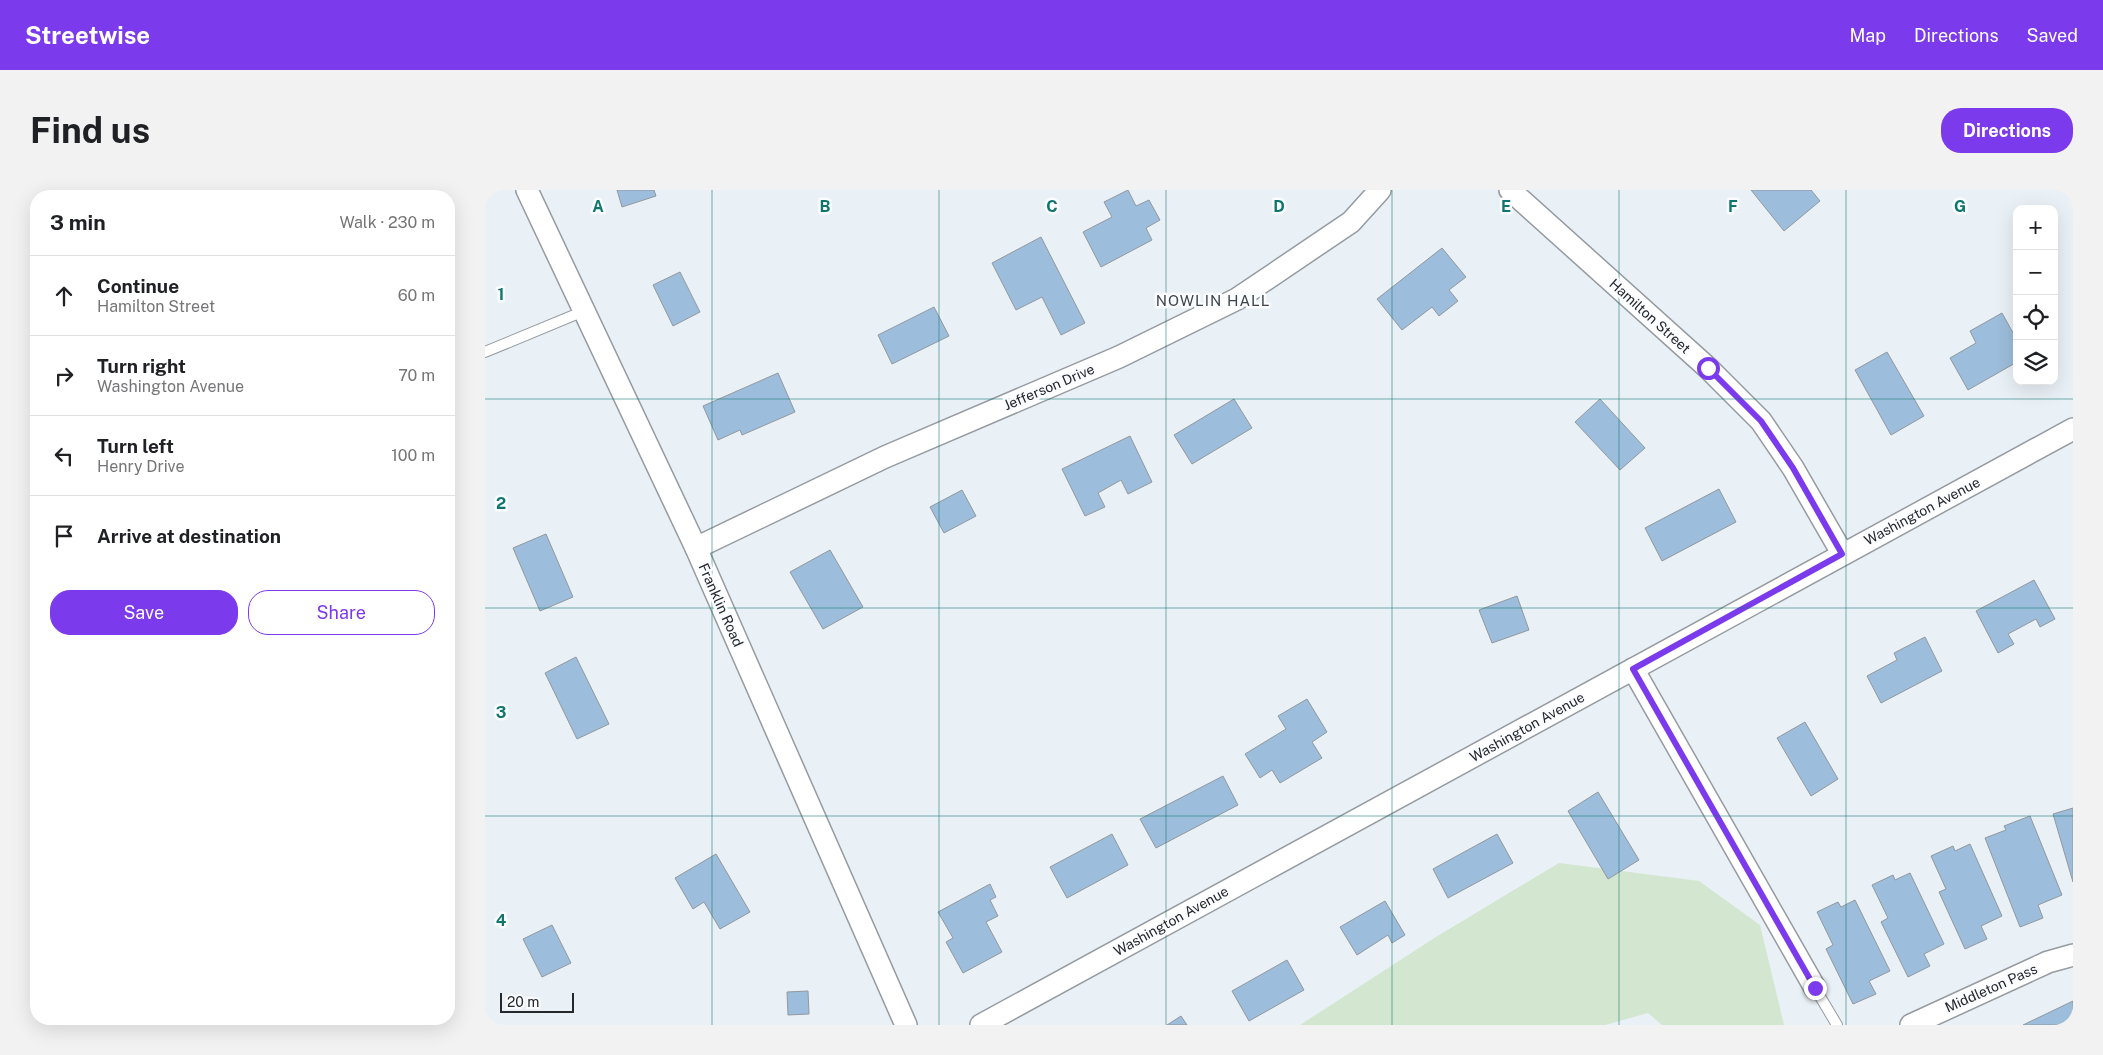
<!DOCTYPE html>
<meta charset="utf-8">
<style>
body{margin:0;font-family:"Public Sans",sans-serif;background:#f2f2f2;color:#202124}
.controls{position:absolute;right:15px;top:15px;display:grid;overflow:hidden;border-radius:10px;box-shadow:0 5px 20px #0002}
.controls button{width:45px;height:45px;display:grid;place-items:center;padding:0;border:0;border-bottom:1px solid #e0e0e0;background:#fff;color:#202124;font:25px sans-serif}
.scale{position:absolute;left:15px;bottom:12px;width:74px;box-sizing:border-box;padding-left:5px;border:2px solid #25282a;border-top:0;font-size:14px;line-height:18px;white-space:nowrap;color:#25282a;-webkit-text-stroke:4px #fafcff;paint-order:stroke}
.stop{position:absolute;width:15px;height:15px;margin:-11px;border:4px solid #7c3aed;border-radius:50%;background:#fff}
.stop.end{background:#7c3aed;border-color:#fff;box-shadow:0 1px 5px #0008}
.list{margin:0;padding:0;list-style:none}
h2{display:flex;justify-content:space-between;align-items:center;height:65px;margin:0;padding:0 20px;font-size:21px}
h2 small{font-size:16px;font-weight:400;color:#757577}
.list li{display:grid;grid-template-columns:32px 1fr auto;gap:15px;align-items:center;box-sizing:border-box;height:80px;padding:0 20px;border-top:1px solid #e0e0e0}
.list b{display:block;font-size:19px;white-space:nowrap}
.list p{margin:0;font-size:16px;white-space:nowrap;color:#757577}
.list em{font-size:16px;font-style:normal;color:#757577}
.actions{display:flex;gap:10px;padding:15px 20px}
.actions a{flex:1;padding:11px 0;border:1px solid #7c3aed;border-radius:20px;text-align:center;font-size:18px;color:#7c3aed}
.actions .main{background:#7c3aed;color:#fff}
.icon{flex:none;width:28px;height:28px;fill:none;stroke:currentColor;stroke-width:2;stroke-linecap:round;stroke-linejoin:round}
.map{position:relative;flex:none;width:1588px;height:835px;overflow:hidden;border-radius:20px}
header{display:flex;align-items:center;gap:30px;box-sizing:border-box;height:70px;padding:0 25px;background:#7c3aed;color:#fff}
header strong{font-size:24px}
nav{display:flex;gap:28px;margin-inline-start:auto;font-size:18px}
.intro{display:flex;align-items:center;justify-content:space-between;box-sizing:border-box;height:120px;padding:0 30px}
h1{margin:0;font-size:35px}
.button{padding:12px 22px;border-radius:20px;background:#7c3aed;color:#fff;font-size:18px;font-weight:700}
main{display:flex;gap:30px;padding:0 30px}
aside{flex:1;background:#fff;border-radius:20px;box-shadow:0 5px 20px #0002}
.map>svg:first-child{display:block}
.green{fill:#d2e6d0}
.building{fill:#9cbddb;stroke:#92989e}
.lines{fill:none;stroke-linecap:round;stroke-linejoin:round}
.lane-casing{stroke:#959ba1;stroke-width:12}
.street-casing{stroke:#959ba1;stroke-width:24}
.lane{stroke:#fff;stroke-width:10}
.street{stroke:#fff;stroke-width:21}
.route{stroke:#7c3aed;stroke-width:6}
.grid{fill:none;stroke:#0f766e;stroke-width:1;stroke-opacity:0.55}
.labels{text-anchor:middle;stroke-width:5;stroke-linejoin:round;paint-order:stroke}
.street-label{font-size:14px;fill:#25282a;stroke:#fafcff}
.neighbourhood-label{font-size:15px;letter-spacing:1px;fill:#3f4448;stroke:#fafcff}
.grid-label{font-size:16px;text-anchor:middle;font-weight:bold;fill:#0f766e;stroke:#fafcff;stroke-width:5;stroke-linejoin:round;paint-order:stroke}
</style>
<header>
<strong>Streetwise</strong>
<nav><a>Map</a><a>Directions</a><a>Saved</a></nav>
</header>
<div class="intro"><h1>Find us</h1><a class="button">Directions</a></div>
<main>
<aside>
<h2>3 min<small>Walk · 230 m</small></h2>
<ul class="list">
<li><svg class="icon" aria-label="ahead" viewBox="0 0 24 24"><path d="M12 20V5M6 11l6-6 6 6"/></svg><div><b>Continue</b><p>Hamilton Street</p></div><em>60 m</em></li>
<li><svg class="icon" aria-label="right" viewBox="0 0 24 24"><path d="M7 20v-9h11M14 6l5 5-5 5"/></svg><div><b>Turn right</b><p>Washington Avenue</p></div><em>70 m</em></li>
<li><svg class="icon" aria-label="left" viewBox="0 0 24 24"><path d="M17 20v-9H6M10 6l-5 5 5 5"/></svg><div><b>Turn left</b><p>Henry Drive</p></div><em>100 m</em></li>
<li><svg class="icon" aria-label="arrive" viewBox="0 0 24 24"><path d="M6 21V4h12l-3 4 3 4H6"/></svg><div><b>Arrive at destination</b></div></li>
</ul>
<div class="actions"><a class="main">Save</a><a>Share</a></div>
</aside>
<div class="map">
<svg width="1588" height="835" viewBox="0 0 1588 835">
<rect width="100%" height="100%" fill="#e9f0f6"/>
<path class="green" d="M1074,673L1214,691L1275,735L1299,835H1177L1163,823L1120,835H815L951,747Z"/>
<g class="building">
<path d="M132,0H169L171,6L137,17Z"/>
<path d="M643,0L651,16L664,10L675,30L661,38L667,50L616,77L598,42L627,27L619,12Z"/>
<path d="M1266,0H1326L1335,11L1299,41Z"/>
<path d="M556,47L600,133L576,145L557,107L531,120L507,73Z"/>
<path d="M957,58L981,87L964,100L973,111L954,126L947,117L917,140L892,109Z"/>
<path d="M195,82L215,122L188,136L168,95Z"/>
<path d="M449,117L464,146L407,174L393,145Z"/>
<path d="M1517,123L1532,150V172L1483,200L1465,168L1491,153L1485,141Z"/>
<path d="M1402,162L1439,226L1406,245L1370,180Z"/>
<path d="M293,183L310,222L257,245L255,240L233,250L218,216Z"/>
<path d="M749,209L767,238L707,274L689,245Z"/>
<path d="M1115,209L1160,258L1135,280L1090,232Z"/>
<path d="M645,246L667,292L643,304L636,290L613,303L620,317L600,326L577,279Z"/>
<path d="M1234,299L1251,332L1177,371L1160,338Z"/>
<path d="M477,300L491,326L459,343L445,317Z"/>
<path d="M61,344L88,407L55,421L28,358Z"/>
<path d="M345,360L378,417L338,439L305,382Z"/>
<path d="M1549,390L1570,429L1555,437L1551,429L1523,444L1529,454L1513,463L1491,421Z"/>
<path d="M1032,406L1044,440L1007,453L994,420Z"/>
<path d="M1440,447L1457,481L1396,513L1382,486L1412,470L1409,463Z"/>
<path d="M91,467L124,534L92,549L60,483Z"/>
<path d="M822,509L842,542L827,552L837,568L795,593L787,580L775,588L760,564L801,539L793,526Z"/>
<path d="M1320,532L1353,589L1326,606L1292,548Z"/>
<path d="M738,586L753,615L671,658L655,629Z"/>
<path d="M1113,602L1154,670L1123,689L1083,621Z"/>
<path d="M1588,618V692L1568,624Z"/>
<path d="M1545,626L1577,705L1553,715L1558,728L1535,737L1500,648L1521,640L1519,636Z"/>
<path d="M627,644L643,675L582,708L565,677Z"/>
<path d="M1012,644L1028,673L963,708L948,679Z"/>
<path d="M1485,654L1517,726L1496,736L1502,749L1480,759L1454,702L1461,699L1446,666L1468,656L1470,661Z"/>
<path d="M231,664L265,722L235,739L219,712L208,719L190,688Z"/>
<path d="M1425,683L1459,754L1439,764L1445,776L1423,787L1396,732L1403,728L1387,695L1408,685L1410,690Z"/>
<path d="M505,694L511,707L505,710L513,726L501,732L517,762L478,783L461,752L468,748L453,722Z"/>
<path d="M1370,710L1405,781L1384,791L1391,804L1368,814L1341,759L1348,755L1332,722L1353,712L1356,717Z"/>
<path d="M900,711L920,745L907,753L903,745L872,765L855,737Z"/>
<path d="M67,735L86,773L57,787L38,749Z"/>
<path d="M802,770L819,800L764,831L747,801Z"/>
<path d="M323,801L324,824L303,825L302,802Z"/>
<path d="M1588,811V835H1538Z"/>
<path d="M696,826L702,835H682Z"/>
</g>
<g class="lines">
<g class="lane-casing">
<g id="lane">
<path d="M0,162L99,121"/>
<path d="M1330,798L1352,835"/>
</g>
</g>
<g class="street-casing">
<g id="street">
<path d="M42,0L211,358L421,835"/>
<path d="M1025,0L1223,178L1276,231L1308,278L1357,363"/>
<path d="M211,358L400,267L634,167L752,109L866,32L895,0"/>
<path d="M1148,479L1330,798"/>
<path d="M496,835L1588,239"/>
<path d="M1426,835L1563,772L1588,765"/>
</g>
</g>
<use href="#lane" class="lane"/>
<use href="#street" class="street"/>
</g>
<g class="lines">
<path class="route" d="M1223,178L1276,231L1308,278L1357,364L1148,479L1330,798"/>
</g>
<path class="grid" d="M227,0V835M454,0V835M681,0V835M907,0V835M1134,0V835M1361,0V835M0,209H1588M0,418H1588M0,626H1588"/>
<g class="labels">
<g class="street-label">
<text transform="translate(1165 126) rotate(42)" y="5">Hamilton Street</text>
<text transform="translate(564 197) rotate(-23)" y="5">Jefferson Drive</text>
<text transform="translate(1437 321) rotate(-28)" y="5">Washington Avenue</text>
<text transform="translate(236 415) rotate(66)" y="5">Franklin Road</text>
<text transform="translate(1042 537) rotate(-29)" y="5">Washington Avenue</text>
<text transform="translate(686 731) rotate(-29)" y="5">Washington Avenue</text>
<text transform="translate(1506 798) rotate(-24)" y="5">Middleton Pass</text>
</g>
<g class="neighbourhood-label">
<text x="728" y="116">NOWLIN HALL</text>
</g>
</g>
<g class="grid-label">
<text x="113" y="22">A</text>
<text x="340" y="22">B</text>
<text x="567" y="22">C</text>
<text x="794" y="22">D</text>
<text x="1021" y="22">E</text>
<text x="1248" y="22">F</text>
<text x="1475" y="22">G</text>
<text x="16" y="110">1</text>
<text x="16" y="319">2</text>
<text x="16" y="528">3</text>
<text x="16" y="736">4</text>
</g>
</svg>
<div class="controls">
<button>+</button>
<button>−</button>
<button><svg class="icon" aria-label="locate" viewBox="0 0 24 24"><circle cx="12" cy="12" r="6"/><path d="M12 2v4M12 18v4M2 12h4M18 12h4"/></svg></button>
<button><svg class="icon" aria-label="layers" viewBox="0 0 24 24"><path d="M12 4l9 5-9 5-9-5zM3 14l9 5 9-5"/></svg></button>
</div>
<div class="scale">20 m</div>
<div class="stop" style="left:1223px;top:178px"></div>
<div class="stop end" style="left:1330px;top:798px"></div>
</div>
</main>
